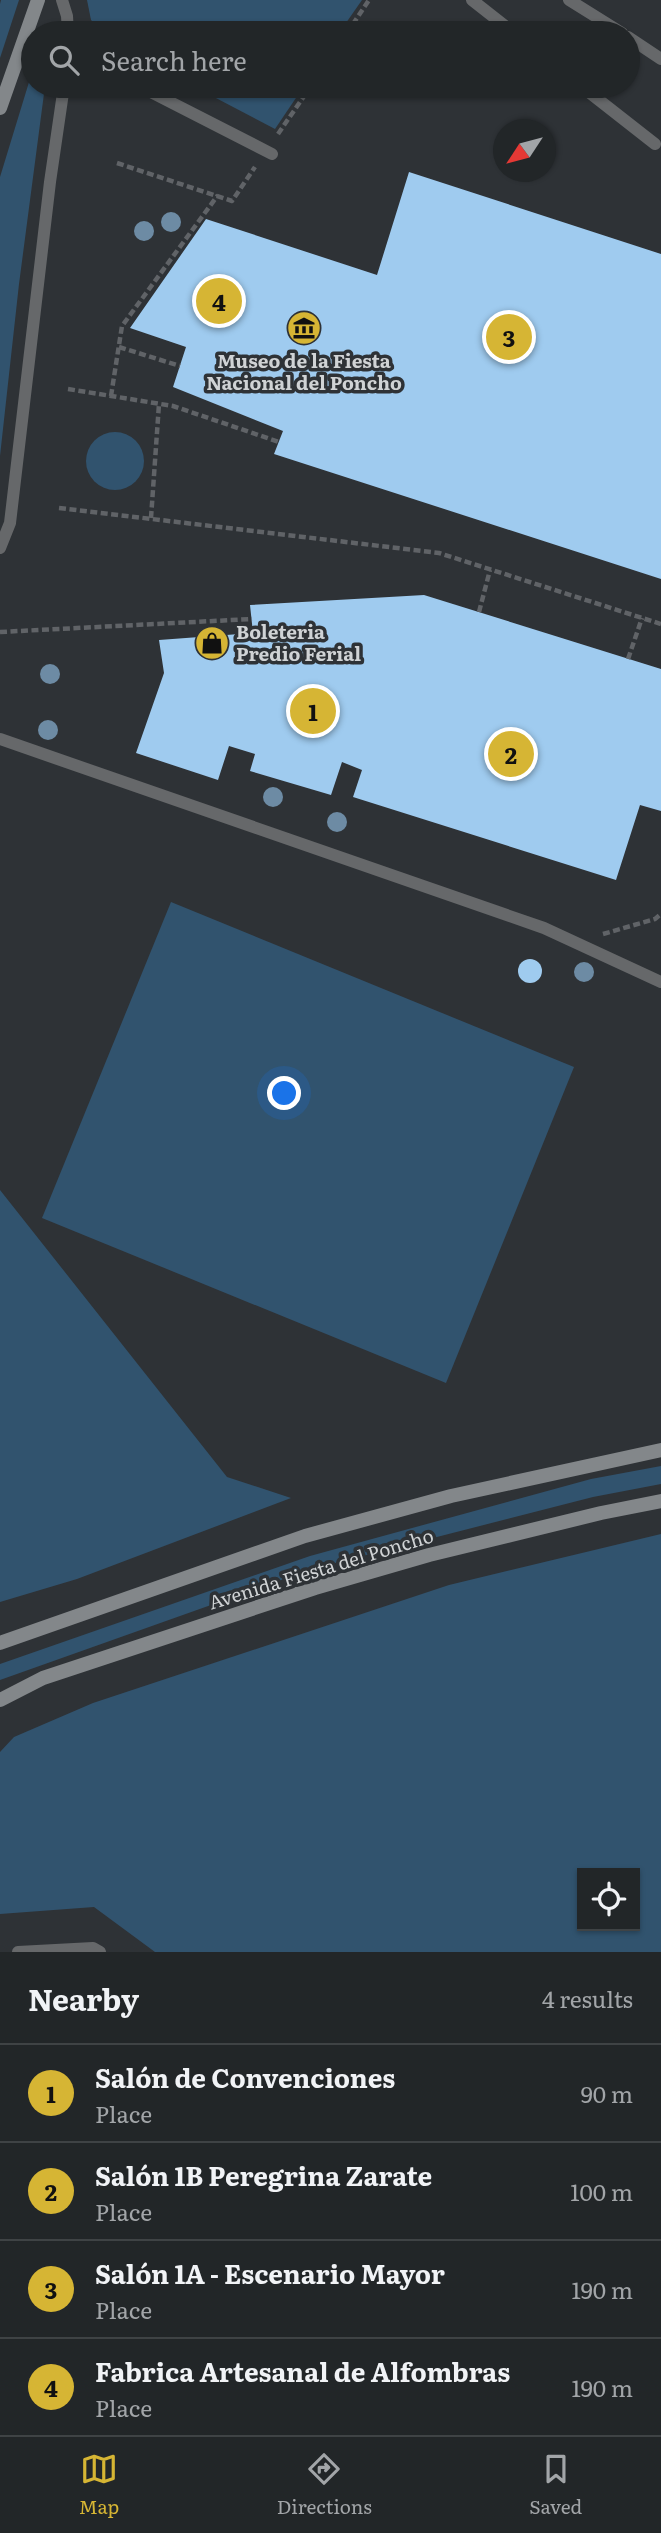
<!DOCTYPE html>
<meta charset="utf-8">
<style>
body{margin:0;font-family:Literata,serif;background:#2a2e30;color:#f1f3f6}
.controls{position:absolute;right:21px;bottom:21px;display:grid;overflow:hidden;border-radius:0px;box-shadow:0 2px 5px #0004}
.controls button{width:63px;height:63px;display:grid;place-items:center;padding:0;border:0;border-bottom:2px solid #3f4345;background:#222628;color:#f1f3f6;font:35px sans-serif}
.compass{position:absolute;left:493px;top:119px;width:63px;height:63px;border-radius:50%;background:#222628;box-shadow:0 2px 5px #0004;rotate:234deg}
.you{position:absolute;left:285px;top:1094px;width:24px;height:24px;margin:-18px;border:5px solid #fff;border-radius:50%;background:#1a73e8;box-shadow:0 0 0 10px #1a73e833}
.badge{display:grid;place-items:center;width:46px;height:46px;border-radius:50%;background:#d6b534;color:#111;font-size:23px;font-weight:700}
.pin{position:absolute;translate:-50% -50%;border:4px solid #fff;box-shadow:0 2px 7px #0006}
.list{margin:0;padding:0;list-style:none}
h2{display:flex;justify-content:space-between;align-items:center;height:91px;margin:0;padding:0 28px;font-size:30px}
h2 small{font-size:23px;font-weight:400;color:#a2a5a8}
.list li{display:grid;grid-template-columns:46px 1fr auto;gap:21px;align-items:center;box-sizing:border-box;height:98px;padding:0 28px;border-top:2px solid #3f4345}
.list b{display:block;font-size:26px;white-space:nowrap}
.list p{margin:0;font-size:23px;white-space:nowrap;color:#a2a5a8}
.list em{font-size:23px;font-style:normal;color:#a2a5a8}
.icon{flex:none;width:38px;height:38px;fill:none;stroke:currentColor;stroke-width:2;stroke-linecap:round;stroke-linejoin:round}
.map{position:relative;flex:none;width:661px;height:1952px;overflow:hidden}
.search{position:absolute;background:#222628;box-shadow:0 2px 5px #0004;left:21px;right:21px;top:21px;height:77px;display:flex;align-items:center;gap:18px;box-sizing:border-box;padding:0 24px;border-radius:38px;color:#a2a5a8;font-size:26px}
.sheet{height:483px;background:#222628}
nav{display:flex;justify-content:space-around;align-items:center;box-sizing:border-box;height:98px;border-top:2px solid #3f4345;background:#222628;font-size:19px;color:#a2a5a8}
nav a{display:grid;justify-items:center;gap:4px}
nav .on{color:#d6b534}
.map>svg:first-child{display:block}
.green{fill:#31536e;fill-rule:evenodd}
.building{fill:#9fcbef}
.lines{fill:none;stroke-linecap:round;stroke-linejoin:round}
.path{stroke:#606367;stroke-width:4.5;stroke-dasharray:7 3.5;stroke-linecap:butt}
.lane{stroke:#66686a;stroke-width:12}
.secondary{stroke:#83878a;stroke-width:14}
.tree{fill:#6d8ba4}
.labels{text-anchor:middle;stroke-width:7;stroke-linejoin:round;paint-order:stroke}
.poi-label{font-size:19px;font-weight:bold;fill:#d0d3d5;stroke:#2e3236}
.street-label{font-size:19px;fill:#d0d3d5;stroke:#2e3236}
</style>
<div class="map">
<svg width="661" height="1952" viewBox="0 0 661 1952">
<rect width="100%" height="100%" fill="#2e3236"/>
<g class="green">
<path d="M1,0H19L0,58V4Z"/>
<path d="M87,0H362L339,33H104L91,20Z"/>
<path d="M33,69V86H45L19,284L0,456V177Z"/>
<path d="M193,86H304L275,129Z"/>
<circle cx="115" cy="461" r="29"/>
<path d="M171,902L574,1067L446,1383L42,1218Z"/>
<path d="M0,1190L227,1477L291,1498L77,1579L0,1602Z"/>
<path d="M661,1466V1484L593,1497L312,1569L0,1680V1664L310,1556L591,1479Z"/>
<path d="M661,1534V1952H155L94,1907L0,1914V1752L14,1737L93,1703L449,1585ZM582,1873H635V1926H582Z"/>
</g>
<g class="building">
<path d="M409,172L661,254V579L274,454L283,431L173,387L186,347L130,328L206,219L377,275Z"/>
<path d="M424,595L661,669V811L640,805L616,880L353,797L362,770L342,762L331,795L250,771L255,754L229,746L218,780L136,753L164,673L159,640L253,633L250,605Z"/>
<circle cx="530" cy="971" r="12"/>
</g>
<g class="lines">
<g class="path">
<path d="M347,33L369,0"/>
<path d="M278,134L311,86"/>
<path d="M117,163L232,201L255,167"/>
<path d="M119,347L180,366"/>
<path d="M68,389L173,406L279,442"/>
<path d="M111,396L122,326L218,195"/>
<path d="M59,508L439,553L661,624"/>
<path d="M151,518L159,404"/>
<path d="M479,612L490,570"/>
<path d="M0,632L252,619"/>
<path d="M628,659L642,618"/>
<path d="M603,934L655,919L661,914"/>
</g>
<g class="lane">
<path d="M62,0L67,16L68,33"/>
<path d="M472,0L514,33"/>
<path d="M569,0L622,33"/>
<path d="M628,37L661,59"/>
<path d="M139,86L272,154"/>
<path d="M581,86L655,144"/>
<path d="M0,548L10,523L50,182L64,86"/>
<path d="M0,739L544,928L661,982"/>
<path d="M18,1952L93,1948L100,1952"/>
</g>
<g class="secondary">
<path d="M0,108L38,0"/>
<path d="M0,1643L305,1536L451,1496L661,1450"/>
<path d="M0,1700L43,1678L315,1588L429,1555L601,1513L661,1501"/>
</g>
</g>
<g class="tree">
<circle cx="171" cy="222" r="10"/>
<circle cx="144" cy="231" r="10"/>
<circle cx="50" cy="674" r="10"/>
<circle cx="48" cy="730" r="10"/>
<circle cx="273" cy="797" r="10"/>
<circle cx="337" cy="822" r="10"/>
<circle cx="584" cy="972" r="10"/>
</g>
<defs>
<g id="museum-disc" transform="scale(1.75)"><circle r="9.5" fill="#d6b534" stroke="#2e3236"/><path d="M0-6L6-3V-2H-6V-3ZM-5-1h2V3h-2ZM-1-1h2V3h-2ZM3-1h2V3H3ZM-6 4H6V6H-6Z" fill="#111"/></g>
<g id="shop-disc" transform="scale(1.75)"><circle r="9.5" fill="#d6b534" stroke="#2e3236"/><path d="M-5-2.5h2.3a2.7 3.5 0 0 1 5.4 0H5L5.5 6h-11ZM-1.5-2.5h3a1.5 2.3 0 0 0-3 0Z" fill="#111"/></g>
</defs>
<g fill-rule="evenodd">
<use href="#museum-disc" x="304" y="328"/>
<use href="#shop-disc" x="212" y="643"/>
</g>
<g class="labels">
<g class="poi-label">
<text x="304" y="368">Museo de la Fiesta<tspan x="304" dy="22">Nacional del Poncho</tspan></text>
<text x="236" y="639" text-anchor="start">Boleteria<tspan x="236" dy="22">Predio Ferial</tspan></text>
</g>
<g class="street-label">
<text transform="translate(321 1569) rotate(-17)" y="7">Avenida Fiesta del Poncho</text>
</g>
</g>
</svg>
<div class="controls">
<button><svg class="icon" aria-label="locate" viewBox="0 0 24 24"><circle cx="12" cy="12" r="6"/><path d="M12 2v4M12 18v4M2 12h4M18 12h4"/></svg></button>
</div>
<svg class="compass" viewBox="-18 -18 36 36"><path d="M0-13l5 13h-10z" fill="#e53935"/><path d="M0 13l5-13h-10z" fill="#a2a5a8"/></svg>
<div class="you"></div>
<div class="pin badge" style="left:313px;top:711px">1</div>
<div class="pin badge" style="left:511px;top:754px">2</div>
<div class="pin badge" style="left:509px;top:337px">3</div>
<div class="pin badge" style="left:219px;top:301px">4</div>
<div class="search"><svg class="icon" aria-label="search" viewBox="0 0 24 24"><circle cx="10" cy="10" r="6"/><path d="M15 15l6 6"/></svg>Search here</div>
</div>
<section class="sheet">
<h2>Nearby<small>4 results</small></h2>
<ul class="list">
<li><span class="badge">1</span><div><b>Salón de Convenciones</b><p>Place</p></div><em>90 m</em></li>
<li><span class="badge">2</span><div><b>Salón 1B Peregrina Zarate</b><p>Place</p></div><em>100 m</em></li>
<li><span class="badge">3</span><div><b>Salón 1A - Escenario Mayor</b><p>Place</p></div><em>190 m</em></li>
<li><span class="badge">4</span><div><b>Fabrica Artesanal de Alfombras</b><p>Place</p></div><em>190 m</em></li>
</ul>
</section>
<nav>
<a class="on"><svg class="icon" aria-label="map" viewBox="0 0 24 24"><path d="M3 6l6-2 6 2 6-2v14l-6 2-6-2-6 2zM9 4v14M15 6v14"/></svg>Map</a>
<a><svg class="icon" aria-label="directions" viewBox="0 0 24 24"><path d="M12 3l9 9-9 9-9-9zM9 14v-3h6M13 9l2 2-2 2"/></svg>Directions</a>
<a><svg class="icon" aria-label="saved" viewBox="0 0 24 24"><path d="M7 4h10v16l-5-4-5 4z"/></svg>Saved</a>
</nav>
